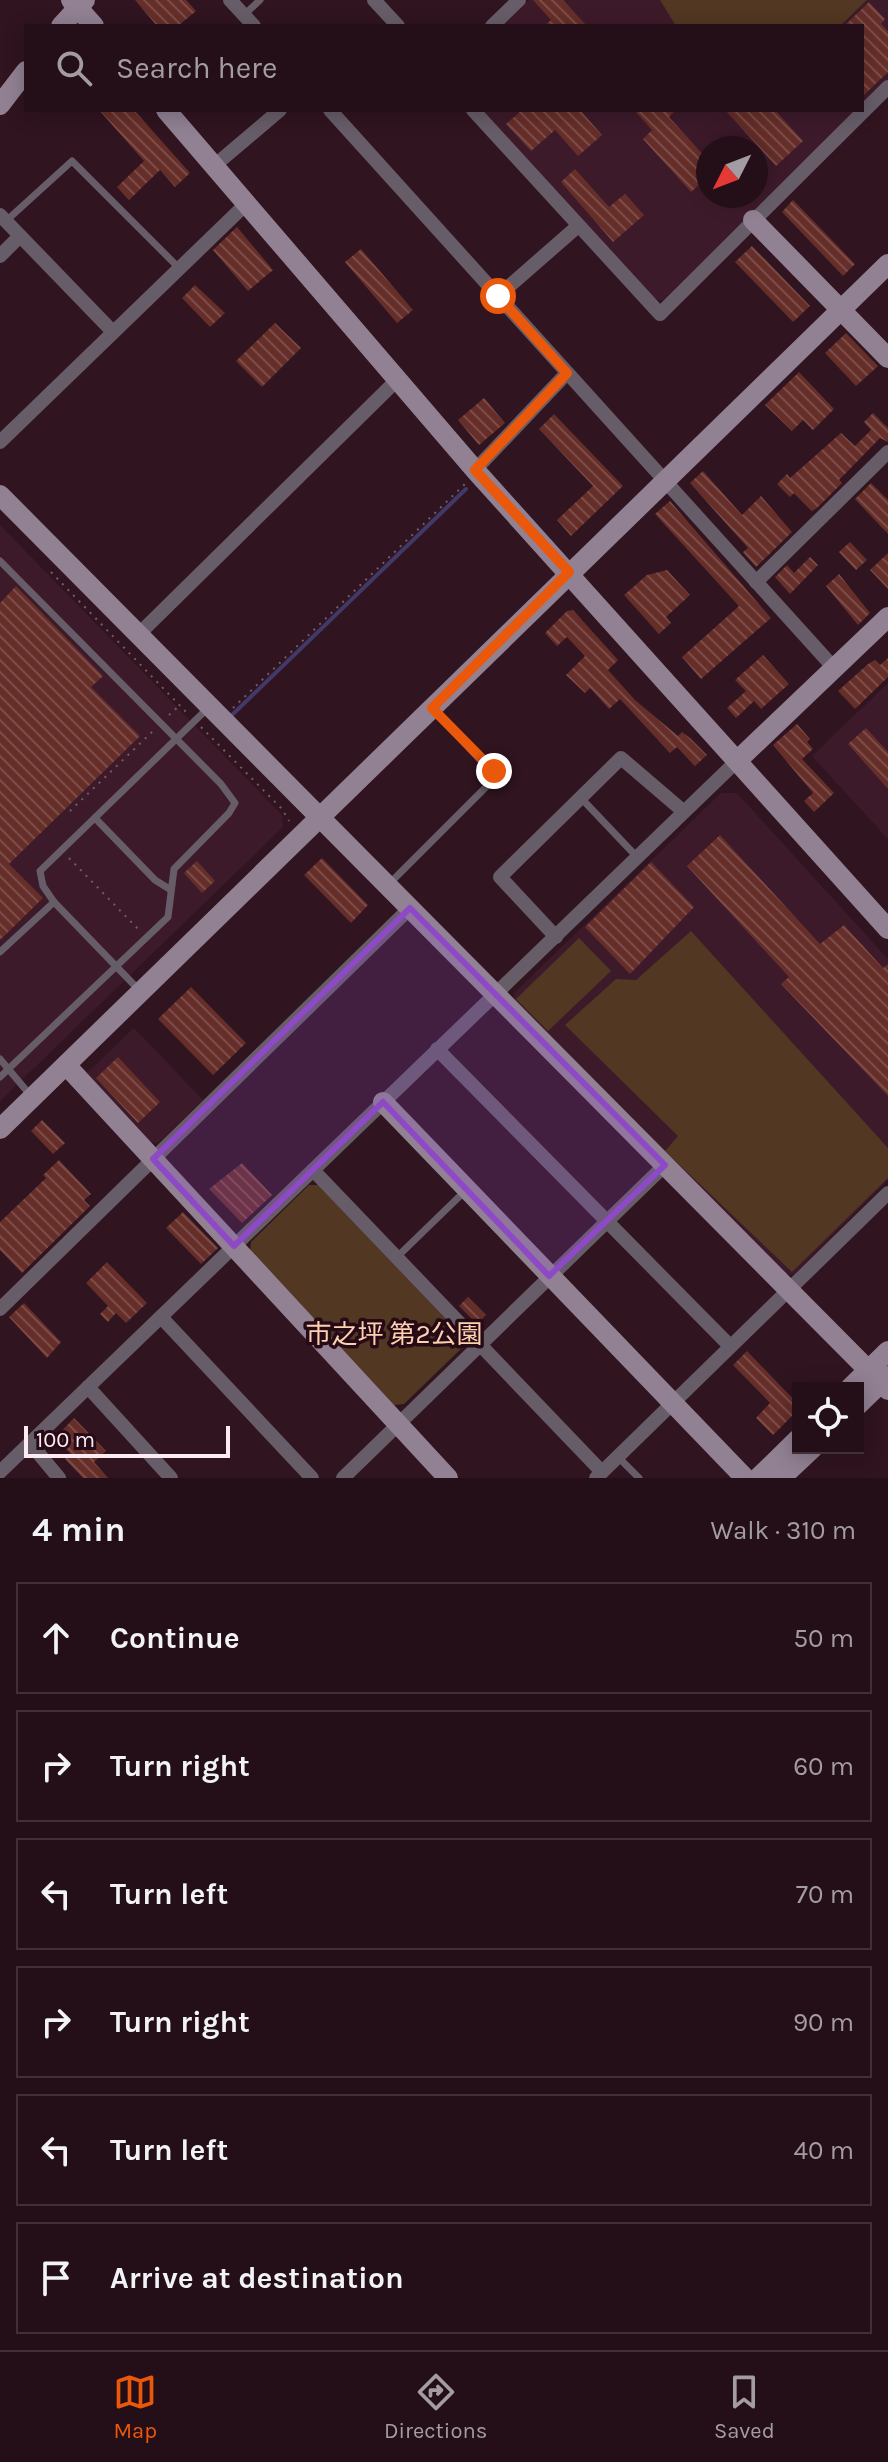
<!DOCTYPE html>
<meta charset="utf-8">
<style>
body{margin:0;font-family:Karla,"Noto Sans JP",sans-serif;background:#301d25;color:#f1f3f6}
.controls{position:absolute;right:24px;bottom:24px;display:grid;overflow:hidden;border-radius:0px;box-shadow:0 4px 20px #0003}
.controls button{width:72px;height:72px;display:grid;place-items:center;padding:0;border:0;border-bottom:2px solid #412f37;background:#240f18;color:#f1f3f6;font:40px sans-serif}
.compass{position:absolute;left:696px;top:136px;width:72px;height:72px;border-radius:50%;background:#240f18;box-shadow:0 4px 20px #0003;rotate:228deg}
.scale{position:absolute;left:24px;bottom:20px;width:206px;box-sizing:border-box;padding-left:8px;border:4px solid #fcecf2;border-top:0;font-size:22px;line-height:28px;white-space:nowrap;color:#fcecf2;-webkit-text-stroke:6px #260b17;paint-order:stroke}
.stop{position:absolute;width:24px;height:24px;margin:-18px;border:6px solid #ea580c;border-radius:50%;background:#fff}
.stop.end{background:#ea580c;border-color:#fff;box-shadow:0 2px 8px #0008}
.list{margin:0;padding:0;list-style:none}
h2{display:flex;justify-content:space-between;align-items:center;height:104px;margin:0;padding:0 32px;font-size:34px}
h2 small{font-size:26px;font-weight:400;color:#a39ca2}
.list li{display:grid;grid-template-columns:52px 1fr auto;gap:24px;align-items:center;box-sizing:border-box;height:112px;margin:0 16px 16px;padding:0 16px;border:2px solid #412f37;border-radius:0px}
.list b{display:block;font-size:30px;white-space:nowrap}
.list em{font-size:26px;font-style:normal;color:#a39ca2}
.icon{flex:none;width:44px;height:44px;fill:none;stroke:currentColor;stroke-width:2;stroke-linecap:round;stroke-linejoin:round}
.map{position:relative;flex:none;width:888px;height:1478px;overflow:hidden}
.search{position:absolute;background:#240f18;box-shadow:0 4px 20px #0003;left:24px;right:24px;top:24px;height:88px;display:flex;align-items:center;gap:20px;box-sizing:border-box;padding:0 28px;border-radius:0px;color:#a39ca2;font-size:30px}
.sheet{height:872px;background:#240f18}
nav{display:flex;justify-content:space-around;align-items:center;box-sizing:border-box;height:112px;border-top:2px solid #412f37;background:#240f18;font-size:22px;color:#a39ca2}
nav a{display:grid;justify-items:center;gap:4px}
nav .on{color:#ea580c}
.map>svg:first-child{display:block}
.built{fill:#3d1a2a;fill-rule:evenodd}
.green{fill:#523722}
.lines{fill:none;stroke-linecap:round;stroke-linejoin:round}
.stream{stroke:#41396a;stroke-width:4}
.building{fill:url(#building-back-hatch)}
.path{stroke:#745c66;stroke-width:2;stroke-dasharray:2 6;stroke-linecap:butt}
.lane{stroke:#675d69;stroke-width:7}
.street{stroke:#675d69;stroke-width:14}
.secondary{stroke:#918193;stroke-width:20}
.route{stroke:#ea580c;stroke-width:10}
.marked{fill:#8e49c7;fill-opacity:0.2;stroke:#8e49c7;stroke-width:6;stroke-linejoin:round}
.labels{text-anchor:middle;stroke-width:7;stroke-linejoin:round;paint-order:stroke}
.park-label{font-size:26px;fill:#fdd1af;stroke:#260b17}
</style>
<div class="map">
<svg width="888" height="1478" viewBox="0 0 888 1478">
<defs>
<pattern id="building-back-hatch" width="6" height="6" patternUnits="userSpaceOnUse" patternTransform="scale(2)"><rect width="6" height="6" fill="#662e29"/><path d="M-1 5l2 2M0 0l6 6M5-1l2 2" fill="none" stroke="#7d4c48"/></pattern>
</defs>
<rect width="100%" height="100%" fill="#301420"/>
<g class="built">
<path d="M529,0H888V81L862,107V26H503Z"/>
<path d="M482,110H859L663,301L651,298ZM708,148H756V196H708Z"/>
<path d="M0,525L282,815L283,827L0,1101Z"/>
<path d="M888,683V839L812,756Z"/>
<path d="M721,793H737L888,959V1180L793,1275L784,1273L514,1000V993Z"/>
<path d="M134,1028L203,1100L158,1143L150,1142L87,1073Z"/>
</g>
<g class="green">
<path d="M660,0H867L840,26H676Z"/>
<path d="M691,931L888,1148V1178L792,1272L665,1151L678,1136L565,1025L616,979L636,980Z"/>
<path d="M579,938L611,971L548,1031L516,999Z"/>
<path d="M309,1185H318L465,1339V1345L404,1404L394,1405L250,1251L251,1242Z"/>
</g>
<g class="lines">
<path class="stream" d="M232,715L466,489"/>
</g>
<g class="building">
<path d="M135,0H186L196,11L178,26H157Z"/>
<path d="M533,0H563L587,26H544L551,20Z"/>
<path d="M869,2L885,19L881,24L888,31V72L862,97V26H844Z"/>
<path d="M99,110H134L190,173L175,187L160,170L129,200L117,187L144,161Z"/>
<path d="M522,110H580L602,135L578,156L555,130L531,151L506,124Z"/>
<path d="M634,110H676L669,117L708,160V177L691,192L643,139L652,130Z"/>
<path d="M725,110H775L803,141L776,166Z"/>
<path d="M575,169L609,207L625,194L644,215L613,242L561,182Z"/>
<path d="M793,200L855,264L843,276L782,212Z"/>
<path d="M237,227L273,270L248,291L213,250Z"/>
<path d="M752,246L810,306L793,322L735,262Z"/>
<path d="M361,249L413,310L397,323L345,262Z"/>
<path d="M195,285L225,313L210,327L182,298Z"/>
<path d="M275,323L301,348L262,387L236,361Z"/>
<path d="M846,333L878,366L856,386L825,353Z"/>
<path d="M799,372L834,409L813,430L803,420L792,431L765,405Z"/>
<path d="M484,398L505,423L479,445L458,420Z"/>
<path d="M873,413L888,428V442L880,438L839,480L842,483L817,508L812,511L794,493L790,497L777,484L787,474L790,478L841,433L855,446L871,430L864,422Z"/>
<path d="M554,414L623,486L571,536L557,520L593,486L539,429Z"/>
<path d="M703,471L742,515L761,496L792,532L756,567L743,552L748,548L690,483Z"/>
<path d="M871,483L888,500V534L855,499Z"/>
<path d="M670,501L771,618L701,679L682,657L739,606L655,514Z"/>
<path d="M850,542L867,560L856,570L839,552Z"/>
<path d="M888,553V589L870,570Z"/>
<path d="M810,557L818,565L790,594L775,577L787,565L794,573Z"/>
<path d="M667,570L690,595L666,617L671,623L659,634L624,595L647,575Z"/>
<path d="M839,574L870,613L858,625L826,586Z"/>
<path d="M16,586L103,676L91,687L140,736L9,864L43,898L0,940V603Z"/>
<path d="M573,610L618,660L608,670L635,700L678,736L682,732L690,738L707,755L695,766L677,747L670,753L620,699L609,709L590,688L585,693L566,675L585,656L567,637L557,646L545,633L567,611Z"/>
<path d="M763,655L789,684L761,709L754,701L736,718L727,708L746,691L735,680Z"/>
<path d="M888,658V677L855,709L838,691L868,664L875,660L880,665Z"/>
<path d="M797,724L810,739L807,742L813,749L802,759L834,793L814,812L804,801L813,793L773,745Z"/>
<path d="M866,728L888,752V789L848,744Z"/>
<path d="M720,835L820,944L844,925L883,968L888,964V1096L781,984L789,977L687,866Z"/>
<path d="M322,858L368,905L351,923L304,875Z"/>
<path d="M197,861L215,881L202,893L184,873Z"/>
<path d="M651,862L694,907L630,974L585,927Z"/>
<path d="M191,987L246,1043L213,1075L158,1019Z"/>
<path d="M118,1057L160,1102L138,1123L96,1078Z"/>
<path d="M42,1120L65,1143L53,1154L31,1131Z"/>
<path d="M59,1160L91,1194L84,1200L90,1206L22,1273L0,1250V1222L46,1178L43,1175Z"/>
<path d="M242,1163L272,1195L242,1223L209,1189Z"/>
<path d="M183,1212L218,1248L201,1264L166,1228Z"/>
<path d="M107,1262L147,1303L126,1323L116,1313L108,1322L100,1314L108,1306L86,1283Z"/>
<path d="M468,1297L486,1315L477,1324L459,1306Z"/>
<path d="M24,1303L61,1342L47,1358L9,1317Z"/>
<path d="M747,1351L798,1404V1410L773,1435L756,1418L770,1403L733,1365Z"/>
<path d="M74,1418L106,1451L94,1462L108,1478H83L65,1459L70,1453L55,1438Z"/>
</g>
<g class="lines">
<g class="path">
<path d="M51,572L188,714"/>
<path d="M233,708L465,484"/>
<path d="M169,715L179,706"/>
<path d="M201,727L282,809L289,821"/>
<path d="M70,811L153,731"/>
<path d="M69,858L140,931"/>
</g>
<g class="lane">
<path d="M244,15L260,0"/>
<path d="M6,221L72,161L179,268"/>
<path d="M0,561L221,784L235,803L229,813L174,869L168,917L0,1077"/>
<path d="M581,798L637,857"/>
<path d="M95,818L155,880L171,890"/>
<path d="M390,883L496,777L433,709"/>
<path d="M0,952L54,902"/>
<path d="M139,990L54,902L43,886L40,871L208,708"/>
<path d="M0,1059L31,1096"/>
<path d="M397,1257L464,1192"/>
<path d="M618,1457L639,1478"/>
</g>
<g class="street">
<path d="M230,0L254,26"/>
<path d="M374,0L398,26"/>
<path d="M492,26L519,0"/>
<path d="M330,110L835,669"/>
<path d="M473,110L660,314L888,87"/>
<path d="M214,166L280,110"/>
<path d="M0,215L113,332"/>
<path d="M0,256L20,236"/>
<path d="M498,296L578,226"/>
<path d="M0,442L246,204"/>
<path d="M475,470L567,373"/>
<path d="M756,582L888,452"/>
<path d="M138,635L398,379"/>
<path d="M556,937L500,877L621,758L683,811"/>
<path d="M437,1049L730,1346"/>
<path d="M313,1170L602,1472"/>
<path d="M0,1309L410,908"/>
<path d="M161,1317L312,1478"/>
<path d="M88,1387L171,1478"/>
<path d="M30,1443L59,1478"/>
<path d="M0,1472L739,759"/>
<path d="M343,1478L665,1165"/>
<path d="M596,1478L888,1193"/>
</g>
<g class="secondary">
<path d="M71,0L94,26"/>
<path d="M61,26L85,0"/>
<path d="M0,105L26,71"/>
<path d="M166,110L475,470L888,929"/>
<path d="M753,220L888,358"/>
<path d="M0,495L888,1390"/>
<path d="M739,759L888,617"/>
<path d="M66,1065L448,1478"/>
<path d="M383,1102L745,1478"/>
<path d="M0,1129L888,264"/>
<path d="M850,1388L888,1351"/>
<path d="M858,1405L888,1376"/>
<path d="M758,1478L798,1439"/>
<path d="M781,1478L813,1448"/>
</g>
</g>
<g class="lines">
<path class="route" d="M494,771L432,708L569,572L475,470L567,373L498,296"/>
</g>
<path class="marked" d="M410,908L665,1165L549,1276L383,1102L234,1246L153,1159Z"/>
<g class="labels">
<g class="park-label">
<text x="394" y="1343">市之坪 第2公園</text>
</g>
</g>
</svg>
<div class="controls">
<button><svg class="icon" aria-label="locate" viewBox="0 0 24 24"><circle cx="12" cy="12" r="6"/><path d="M12 2v4M12 18v4M2 12h4M18 12h4"/></svg></button>
</div>
<svg class="compass" viewBox="-18 -18 36 36"><path d="M0-13l5 13h-10z" fill="#e53935"/><path d="M0 13l5-13h-10z" fill="#a39ca2"/></svg>
<div class="scale">100 m</div>
<div class="stop" style="left:498px;top:296px"></div>
<div class="stop end" style="left:494px;top:771px"></div>
<div class="search"><svg class="icon" aria-label="search" viewBox="0 0 24 24"><circle cx="10" cy="10" r="6"/><path d="M15 15l6 6"/></svg>Search here</div>
</div>
<section class="sheet">
<h2>4 min<small>Walk · 310 m</small></h2>
<ul class="list">
<li><svg class="icon" aria-label="ahead" viewBox="0 0 24 24"><path d="M12 20V5M6 11l6-6 6 6"/></svg><div><b>Continue</b></div><em>50 m</em></li>
<li><svg class="icon" aria-label="right" viewBox="0 0 24 24"><path d="M7 20v-9h11M14 6l5 5-5 5"/></svg><div><b>Turn right</b></div><em>60 m</em></li>
<li><svg class="icon" aria-label="left" viewBox="0 0 24 24"><path d="M17 20v-9H6M10 6l-5 5 5 5"/></svg><div><b>Turn left</b></div><em>70 m</em></li>
<li><svg class="icon" aria-label="right" viewBox="0 0 24 24"><path d="M7 20v-9h11M14 6l5 5-5 5"/></svg><div><b>Turn right</b></div><em>90 m</em></li>
<li><svg class="icon" aria-label="left" viewBox="0 0 24 24"><path d="M17 20v-9H6M10 6l-5 5 5 5"/></svg><div><b>Turn left</b></div><em>40 m</em></li>
<li><svg class="icon" aria-label="arrive" viewBox="0 0 24 24"><path d="M6 21V4h12l-3 4 3 4H6"/></svg><div><b>Arrive at destination</b></div></li>
</ul>
</section>
<nav>
<a class="on"><svg class="icon" aria-label="map" viewBox="0 0 24 24"><path d="M3 6l6-2 6 2 6-2v14l-6 2-6-2-6 2zM9 4v14M15 6v14"/></svg>Map</a>
<a><svg class="icon" aria-label="directions" viewBox="0 0 24 24"><path d="M12 3l9 9-9 9-9-9zM9 14v-3h6M13 9l2 2-2 2"/></svg>Directions</a>
<a><svg class="icon" aria-label="saved" viewBox="0 0 24 24"><path d="M7 4h10v16l-5-4-5 4z"/></svg>Saved</a>
</nav>
